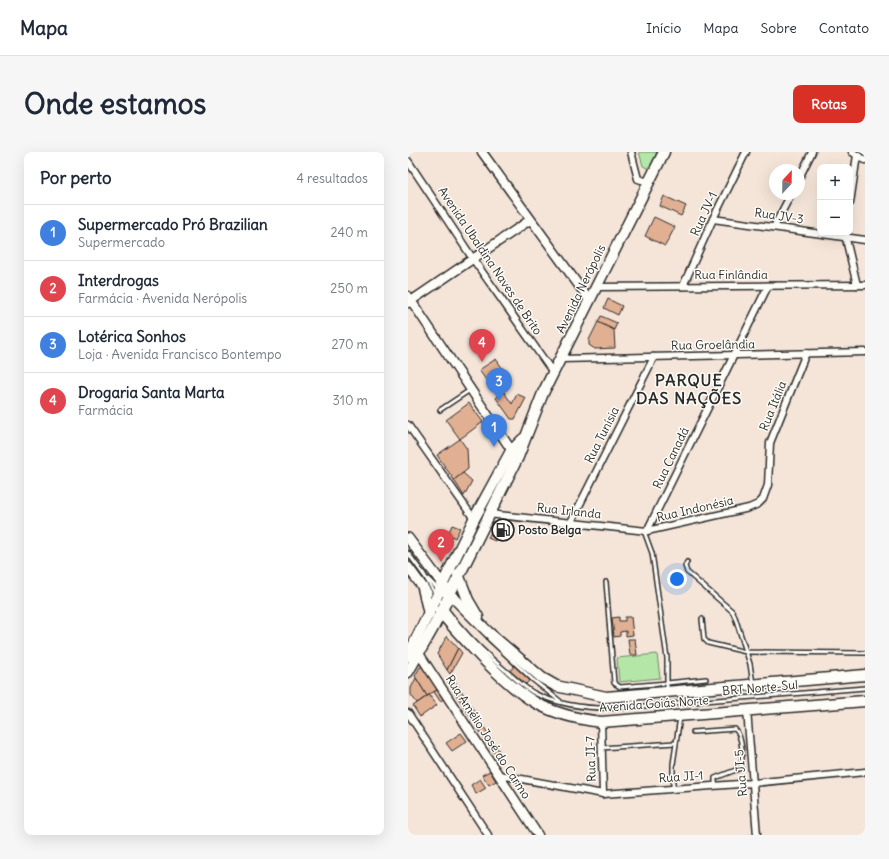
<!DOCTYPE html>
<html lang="pt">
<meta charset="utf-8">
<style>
body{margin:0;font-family:Delius,sans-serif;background:#f6f6f7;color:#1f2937}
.controls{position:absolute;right:12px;top:12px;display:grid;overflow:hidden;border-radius:8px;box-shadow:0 4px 16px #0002}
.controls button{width:36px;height:36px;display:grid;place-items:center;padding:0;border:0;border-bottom:1px solid #e0e1e3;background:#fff;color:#1f2937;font:20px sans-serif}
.compass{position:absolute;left:361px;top:12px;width:36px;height:36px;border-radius:50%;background:#fff;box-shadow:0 4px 16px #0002;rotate:22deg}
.you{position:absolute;left:269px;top:427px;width:14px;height:14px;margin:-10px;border:3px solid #fff;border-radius:50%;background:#1a73e8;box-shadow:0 0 0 6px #1a73e833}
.badge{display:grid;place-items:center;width:26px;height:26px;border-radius:50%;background:#d93025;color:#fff;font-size:13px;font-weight:700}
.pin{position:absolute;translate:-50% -33px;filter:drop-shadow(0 1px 2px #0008)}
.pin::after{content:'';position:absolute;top:21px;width:14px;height:12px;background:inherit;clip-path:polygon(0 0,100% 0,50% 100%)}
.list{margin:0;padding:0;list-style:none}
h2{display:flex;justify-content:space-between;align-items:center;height:52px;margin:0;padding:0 16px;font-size:17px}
h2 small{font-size:13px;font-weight:400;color:#747a83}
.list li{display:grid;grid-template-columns:26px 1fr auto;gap:12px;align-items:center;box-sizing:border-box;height:56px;padding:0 16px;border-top:1px solid #e0e1e3}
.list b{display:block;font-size:15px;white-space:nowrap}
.list p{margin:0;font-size:13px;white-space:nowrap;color:#747a83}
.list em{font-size:13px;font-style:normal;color:#747a83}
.map{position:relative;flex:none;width:457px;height:683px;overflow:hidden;border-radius:8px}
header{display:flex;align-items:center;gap:24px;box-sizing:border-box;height:56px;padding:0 20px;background:#fff;border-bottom:1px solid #e0e1e3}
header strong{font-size:19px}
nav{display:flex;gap:22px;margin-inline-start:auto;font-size:14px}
.intro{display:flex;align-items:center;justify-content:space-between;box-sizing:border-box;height:96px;padding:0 24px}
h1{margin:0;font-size:28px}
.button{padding:10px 18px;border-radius:8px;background:#d93025;color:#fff;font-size:14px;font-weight:700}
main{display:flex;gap:24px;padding:0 24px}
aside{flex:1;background:#fff;border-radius:8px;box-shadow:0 4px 16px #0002}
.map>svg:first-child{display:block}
.green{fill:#b3e6a7;stroke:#6f8869}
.building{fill:#e1b093;stroke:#2b2b2b}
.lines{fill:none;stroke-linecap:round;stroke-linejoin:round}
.service-casing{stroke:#2b2b2b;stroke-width:6}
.minor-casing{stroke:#2b2b2b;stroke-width:9}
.tertiary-casing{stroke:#2b2b2b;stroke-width:11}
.secondary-casing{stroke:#2b2b2b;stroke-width:12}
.primary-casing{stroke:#2b2b2b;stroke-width:13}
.service{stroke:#fdfcf7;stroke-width:3}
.minor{stroke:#fdfcf7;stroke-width:6}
.tertiary{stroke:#fdfcf7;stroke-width:8}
.secondary{stroke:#fdfcf7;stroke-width:9}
.primary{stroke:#fdfcf7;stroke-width:10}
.labels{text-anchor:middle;stroke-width:3;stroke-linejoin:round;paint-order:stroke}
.street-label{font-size:12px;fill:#2b2b2b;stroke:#fdfcf7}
.poi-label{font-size:12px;font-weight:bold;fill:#2b2b2b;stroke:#fdfcf7;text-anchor:start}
.district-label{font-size:16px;font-weight:bold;letter-spacing:1px;fill:#2b2b2b;stroke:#fdfcf7}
</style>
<header>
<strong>Mapa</strong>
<nav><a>Início</a><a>Mapa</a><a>Sobre</a><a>Contato</a></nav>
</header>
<div class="intro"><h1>Onde estamos</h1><a class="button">Rotas</a></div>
<main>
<aside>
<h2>Por perto<small>4 resultados</small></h2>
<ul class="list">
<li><span class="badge" style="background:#3f7fe0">1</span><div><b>Supermercado Pró Brazilian</b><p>Supermercado</p></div><em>240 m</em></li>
<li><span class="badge" style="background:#e0444e">2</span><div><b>Interdrogas</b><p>Farmácia · Avenida Nerópolis</p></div><em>250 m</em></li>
<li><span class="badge" style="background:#3f7fe0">3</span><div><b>Lotérica Sonhos</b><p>Loja · Avenida Francisco Bontempo</p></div><em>270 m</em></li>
<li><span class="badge" style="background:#e0444e">4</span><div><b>Drogaria Santa Marta</b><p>Farmácia</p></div><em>310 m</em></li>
</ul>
</aside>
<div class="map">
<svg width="457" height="683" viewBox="0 0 457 683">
<rect width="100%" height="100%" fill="#f5e5d9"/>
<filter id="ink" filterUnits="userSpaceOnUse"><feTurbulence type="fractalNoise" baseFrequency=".025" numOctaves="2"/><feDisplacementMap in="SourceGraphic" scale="8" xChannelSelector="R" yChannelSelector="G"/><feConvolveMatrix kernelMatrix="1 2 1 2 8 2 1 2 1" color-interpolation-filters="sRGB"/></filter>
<g filter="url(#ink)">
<g class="green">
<path d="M231,0H249L243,13L239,16L235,14Z"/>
<path d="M249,502L252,526L211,530L209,506Z"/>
</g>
<g class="building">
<path d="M256,44L278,54L273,64L252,54Z"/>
<path d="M246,65L267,75L257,94L237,84Z"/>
<path d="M200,147L214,154L210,163L196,156Z"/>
<path d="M193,164L209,171L206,178L190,170Z"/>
<path d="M190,170L206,178L207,196L187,197L181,193V188Z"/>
<path d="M88,207L95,217L78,228L71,218Z"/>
<path d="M96,240L104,252L109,242L118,246L107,267H103L88,246Z"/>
<path d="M61,251L75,270L52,287L38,268Z"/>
<path d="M52,287L59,297L60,317L46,328L29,303Z"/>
<path d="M55,321L64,329L56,344L46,328Z"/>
<path d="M44,373L52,376L47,386L40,382Z"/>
<path d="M86,373L93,377L87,389L80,386Z"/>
<path d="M211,465V469H217V465H223L225,483L218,484V479L212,480V484L206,485L204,466Z"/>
<path d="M39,484L50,496L39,518L29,502Z"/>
<path d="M220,487H227L229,503H222Z"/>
<path d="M50,496L54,501L42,522L39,518Z"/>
<path d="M107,513L123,527L118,532L102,519Z"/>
<path d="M16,514L30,537L19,544L7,524L12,515Z"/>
<path d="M44,524L91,599L89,602L85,600L40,530Z"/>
<path d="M8,526L19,544L9,551L3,543V536Z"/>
<path d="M30,537L36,547L32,549L26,540Z"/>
<path d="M21,543L29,553L12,565L5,554Z"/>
<path d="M53,581L59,589L44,599L38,591Z"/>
<path d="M82,619L88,629L81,633L74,623Z"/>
<path d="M72,627L78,636L68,642L63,633Z"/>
</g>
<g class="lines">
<g class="service-casing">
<g id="service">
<path d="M32,258L62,238"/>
<path d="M0,401L16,423"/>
<path d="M279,410L277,414L279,420L324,459L327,465L342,512L345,532"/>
<path d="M15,421C36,459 64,491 97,518C107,526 116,536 128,542C154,554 183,557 211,556L457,536"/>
<path d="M20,427L38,445"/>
<path d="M198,430L206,531L212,535L259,531V506L244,401L236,379"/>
<path d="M294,467L296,487L300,491L338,500L457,501"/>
<path d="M81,487L125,528L152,549"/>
<path d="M259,538V531L298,527"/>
<path d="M285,580L327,577C335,585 335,605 333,616L307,626V634"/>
<path d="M193,596L267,591"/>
<path d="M265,637V612L272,565"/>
</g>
</g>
<g class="minor-casing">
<g id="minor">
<path d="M223,0L230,27L241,30"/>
<path d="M444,0L457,8"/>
<path d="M0,9L65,107L146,222"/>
<path d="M391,26L404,0"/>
<path d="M442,51L449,3"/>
<path d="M305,67L457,88"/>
<path d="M366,75L383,42"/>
<path d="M437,83L449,133"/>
<path d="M275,134L305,67L338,0"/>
<path d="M188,135L457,133"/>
<path d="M153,207L457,200"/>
<path d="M0,273L66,367"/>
<path d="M80,362L239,379L341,356L350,352L355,347L360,333L362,291L398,201"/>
<path d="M163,370L246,205"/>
<path d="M239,379L360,134"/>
<path d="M339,558L349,683"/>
<path d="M0,561L80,683"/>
<path d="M193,570L195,642"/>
<path d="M92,623L195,642L345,631L457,620"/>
</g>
</g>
<g class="tertiary-casing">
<g id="tertiary">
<path d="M74,0L182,149"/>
<path d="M0,144L106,302"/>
<path d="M0,151L122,68"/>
<path d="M10,500L130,683"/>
</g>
</g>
<g class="secondary-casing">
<g id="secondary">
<path d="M0,386L39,438"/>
<path d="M0,415L19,441"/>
</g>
</g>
<g class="primary-casing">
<g id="primary">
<path d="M50,422L60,448L70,465"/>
<path d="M15,436L21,462"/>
<path d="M41,441L80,480L134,526L148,534L198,545L457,523"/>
<path d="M32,459C45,476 60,491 75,507C114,546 136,563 193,570L457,549"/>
<path d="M0,504L66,367L103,299L115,287"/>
<path d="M0,520L25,476L110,305L135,241L256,0"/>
</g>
</g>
<use href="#service" class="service"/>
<use href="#minor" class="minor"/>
<use href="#tertiary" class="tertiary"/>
<use href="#secondary" class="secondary"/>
<use href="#primary" class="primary"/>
</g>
</g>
<defs>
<g id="fuel-ring" transform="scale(1.15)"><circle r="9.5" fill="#fdfcf7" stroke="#2b2b2b" stroke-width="1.5"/><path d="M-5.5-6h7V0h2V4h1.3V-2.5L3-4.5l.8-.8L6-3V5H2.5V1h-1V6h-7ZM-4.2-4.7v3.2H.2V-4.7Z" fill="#2b2b2b"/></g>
</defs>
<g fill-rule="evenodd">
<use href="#fuel-ring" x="95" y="378"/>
</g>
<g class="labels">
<g class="street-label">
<text transform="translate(296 62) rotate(-65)" y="4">Rua JV-1</text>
<text transform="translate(371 64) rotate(8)" y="4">Rua JV-3</text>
<text transform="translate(82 109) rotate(56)" y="4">Avenida Ubaldina Naves de Brito</text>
<text x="323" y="127">Rua Finlândia</text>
<text transform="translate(173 137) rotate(-64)" y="4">Avenida Nerópolis</text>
<text transform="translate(305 193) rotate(-1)" y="4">Rua Groelândia</text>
<text transform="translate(365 254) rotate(-68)" y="4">Rua Itália</text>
<text transform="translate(194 283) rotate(-63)" y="4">Rua Tunísia</text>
<text transform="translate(263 306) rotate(-64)" y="4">Rua Canadá</text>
<text transform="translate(287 357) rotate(-13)" y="4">Rua Indonésia</text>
<text transform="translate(161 359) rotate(6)" y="4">Rua Irlanda</text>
<text transform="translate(352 536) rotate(-5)" y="4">BRT Norte-Sul</text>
<text transform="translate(246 552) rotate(-4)" y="4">Avenida Goiás Norte</text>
<text transform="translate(80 585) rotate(57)" y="4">Rua Amélio José do Carmo</text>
<text transform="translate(183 607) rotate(-92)" y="4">Rua JI-7</text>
<text transform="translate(333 621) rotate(-95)" y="4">Rua JI-5</text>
<text transform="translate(273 625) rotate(-4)" y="4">Rua JI-1</text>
</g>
<g class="poi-label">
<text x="110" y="382">Posto Belga</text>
</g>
<g class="district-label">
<text x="281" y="234">PARQUE<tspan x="281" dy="18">DAS NAÇÕES</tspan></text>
</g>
</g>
</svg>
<div class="controls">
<button>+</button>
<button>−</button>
</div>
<svg class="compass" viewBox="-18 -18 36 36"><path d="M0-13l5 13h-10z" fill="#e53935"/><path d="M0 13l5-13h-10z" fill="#747a83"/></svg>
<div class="you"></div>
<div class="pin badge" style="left:86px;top:295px;background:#3f7fe0">1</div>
<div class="pin badge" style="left:33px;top:410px;background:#e0444e">2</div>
<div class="pin badge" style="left:91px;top:249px;background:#3f7fe0">3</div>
<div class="pin badge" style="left:74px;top:210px;background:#e0444e">4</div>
</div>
</main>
